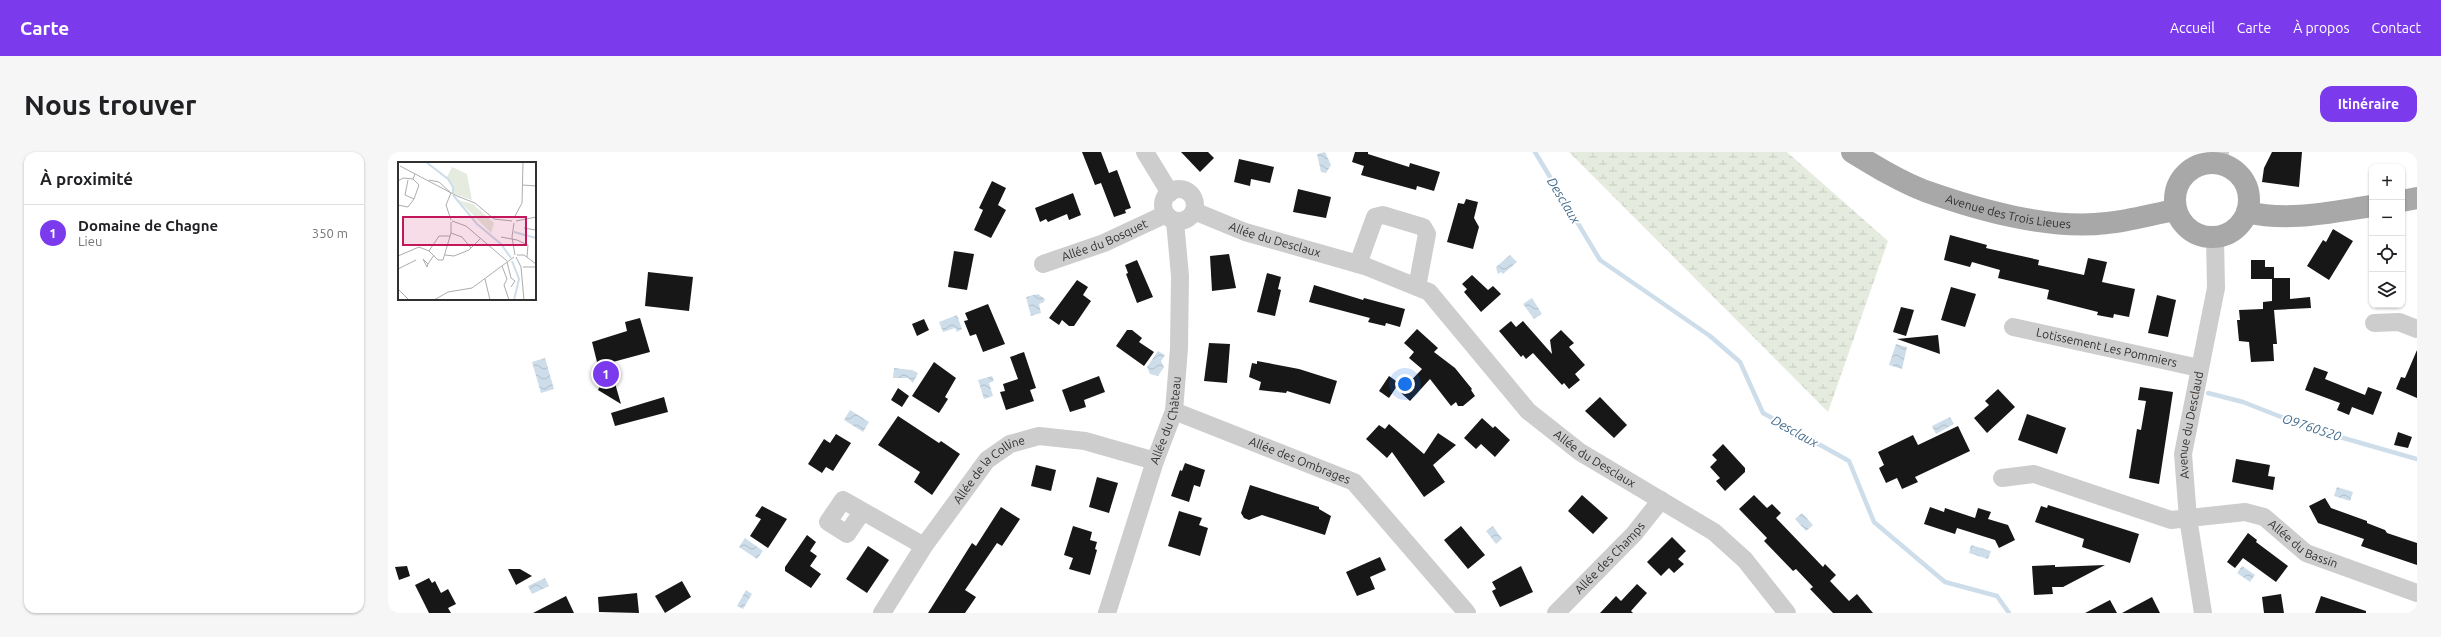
<!DOCTYPE html>
<html lang="fr">
<meta charset="utf-8">
<style>
body{margin:0;font-family:Ubuntu,sans-serif;background:#f6f6f6;color:#202124}
.controls{position:absolute;right:12px;top:12px;display:grid;overflow:hidden;border-radius:8px;box-shadow:0 1px 3px #0004}
.controls button{width:36px;height:36px;display:grid;place-items:center;padding:0;border:0;border-bottom:1px solid #e0e0e0;background:#fff;color:#202124;font:20px sans-serif}
.you{position:absolute;left:1017px;top:232px;width:14px;height:14px;margin:-10px;border:3px solid #fff;border-radius:50%;background:#1a73e8;box-shadow:0 0 0 6px #1a73e833}
.badge{display:grid;place-items:center;width:26px;height:26px;border-radius:50%;background:#7c3aed;color:#fff;font-size:13px;font-weight:700}
.pin{position:absolute;translate:-50% -50%;border:2px solid #fff;box-shadow:0 1px 4px #0006}
.list{margin:0;padding:0;list-style:none}
h2{display:flex;justify-content:space-between;align-items:center;height:52px;margin:0;padding:0 16px;font-size:17px}
h2 small{font-size:13px;font-weight:400;color:#757577}
.list li{display:grid;grid-template-columns:26px 1fr auto;gap:12px;align-items:center;box-sizing:border-box;height:56px;padding:0 16px;border-top:1px solid #e0e0e0}
.list b{display:block;font-size:15px;white-space:nowrap}
.list p{margin:0;font-size:13px;white-space:nowrap;color:#757577}
.list em{font-size:13px;font-style:normal;color:#757577}
.icon{flex:none;width:22px;height:22px;fill:none;stroke:currentColor;stroke-width:2;stroke-linecap:round;stroke-linejoin:round}
.map{position:relative;flex:none;width:2029px;height:461px;overflow:hidden;border-radius:12px}
header{display:flex;align-items:center;gap:24px;box-sizing:border-box;height:56px;padding:0 20px;background:#7c3aed;color:#fff}
header strong{font-size:19px}
nav{display:flex;gap:22px;margin-inline-start:auto;font-size:14px}
.intro{display:flex;align-items:center;justify-content:space-between;box-sizing:border-box;height:96px;padding:0 24px}
h1{margin:0;font-size:28px}
.button{padding:10px 18px;border-radius:12px;background:#7c3aed;color:#fff;font-size:14px;font-weight:700}
main{display:flex;gap:24px;padding:0 24px}
aside{flex:1;background:#fff;border-radius:12px;box-shadow:0 1px 3px #0004}
.map>svg:first-child{display:block}
.wetland{fill:url(#wetland-marsh)}
.water{fill:url(#water-waves)}
.lines{fill:none;stroke-linecap:round;stroke-linejoin:round}
.stream{stroke:#cdddea;stroke-width:4.5}
.building{fill:#171717}
.minor{stroke:#cdcdcd;stroke-width:18}
.major{stroke:#a8a8a8;stroke-width:22}
.labels{text-anchor:middle;stroke-width:4;stroke-linejoin:round;paint-order:stroke}
.street-label{font-size:12px;fill:#303030;stroke:#fff}
.water-label{font-size:13px;font-style:italic;fill:#436c8e;stroke:#fff}
.inset-river{fill:none;stroke:#cdddea;stroke-width:2}
.inset-road{fill:none;stroke:#acacac;stroke-width:1}
.view{fill:#c2185b;fill-opacity:0.15;stroke:#c2185b;stroke-width:2}
.inset-edge{fill:none;stroke:#303030;stroke-width:2}
</style>
<header>
<strong>Carte</strong>
<nav><a>Accueil</a><a>Carte</a><a>À propos</a><a>Contact</a></nav>
</header>
<div class="intro"><h1>Nous trouver</h1><a class="button">Itinéraire</a></div>
<main>
<aside>
<h2>À proximité<small></small></h2>
<ul class="list">
<li><span class="badge">1</span><div><b>Domaine de Chagne</b><p>Lieu</p></div><em>350 m</em></li>
</ul>
</aside>
<div class="map">
<svg width="2029" height="461" viewBox="0 0 2029 461">
<defs>
<pattern id="wetland-marsh" width="20" height="14" patternUnits="userSpaceOnUse"><rect width="20" height="14" fill="#e5ecdf"/><path d="M1 5h8M5 5V1M11 12h8M15 12V8" fill="none" stroke="#c5cbc0"/></pattern>
<pattern id="water-waves" width="16" height="10" patternUnits="userSpaceOnUse"><rect width="16" height="10" fill="#cdddea"/><path d="M0 5q4-4 8 0t8 0" fill="none" stroke="#b0bec9"/></pattern>
</defs>
<rect width="100%" height="100%" fill="#fff"/>
<path class="wetland" d="M1181,0H1399L1500,89L1440,260Z"/>
<g class="water">
<path d="M937,0L943,13L938,21L933,20L929,2Z"/>
<path d="M1122,103L1129,110L1115,122L1113,120L1110,122L1108,115Z"/>
<path d="M650,142L657,147L656,150L651,152L653,161L643,164L638,145Z"/>
<path d="M1144,146L1154,162L1146,167L1135,152Z"/>
<path d="M569,163L574,177L569,180L567,176L555,180L551,170Z"/>
<path d="M1508,192L1519,195L1514,217L1501,213Z"/>
<path d="M770,199L777,203L773,209L776,215L770,224L762,222L759,215Z"/>
<path d="M157,206L166,237L153,241L144,210Z"/>
<path d="M506,216L524,218L530,221L525,231L520,226H505Z"/>
<path d="M604,224L606,229L601,231L605,244L596,247L590,228Z"/>
<path d="M462,258L481,270L475,280L456,268Z"/>
<path d="M1562,265L1566,272L1548,282L1544,274Z"/>
<path d="M1949,335L1965,340L1962,349L1946,344Z"/>
<path d="M1414,361L1425,373L1418,379L1407,367Z"/>
<path d="M1105,374L1114,387L1108,392L1098,379Z"/>
<path d="M357,386L375,399L369,407L351,395Z"/>
<path d="M1583,393L1603,399L1600,407L1581,401Z"/>
<path d="M1854,414L1867,423L1862,430L1849,421Z"/>
<path d="M157,426L161,434L144,442L140,434Z"/>
<path d="M358,438L364,442L355,457L349,454Z"/>
</g>
<g class="lines">
<g class="stream">
<path d="M1147,0L1212,108L1322,184L1352,210L1375,261L1461,309L1486,370L1557,430L1609,444L1621,461"/>
<path d="M1820,241L1855,250L1924,277L2029,307"/>
</g>
</g>
<g class="building">
<path d="M694,0H713L721,21L729,18L743,56L737,58L738,61L726,65L713,31L707,33Z"/>
<path d="M793,0H820L826,6L812,20Z"/>
<path d="M967,0H980V2L1021,15L1022,11L1052,20L1046,39L1029,34L1028,38L973,23L976,14L964,10Z"/>
<path d="M1884,0H1914L1911,35L1874,30L1876,16Z"/>
<path d="M851,7L886,15L882,31L863,27L862,34L846,30Z"/>
<path d="M604,29L618,36L610,53L618,58L603,86L586,78L595,58L591,56Z"/>
<path d="M910,37L943,45L938,66L905,60Z"/>
<path d="M685,41L693,63L681,68L679,62L660,70L658,67L652,70L647,56Z"/>
<path d="M1078,47L1090,50L1086,66L1091,75L1085,97L1059,90L1070,51L1076,52Z"/>
<path d="M1945,77L1965,89L1941,128L1919,114L1935,88L1938,90Z"/>
<path d="M1562,83L1599,93L1598,96L1651,108L1650,113L1696,123L1700,106L1719,110L1714,130L1747,137L1741,165L1726,162L1725,166L1709,163L1710,160L1659,147L1661,138L1610,126L1612,118L1584,110L1582,115L1556,108Z"/>
<path d="M566,99L586,102L579,138L560,135Z"/>
<path d="M841,102L848,136L824,139L822,104Z"/>
<path d="M749,108L765,145L749,151L738,122L740,121L737,113Z"/>
<path d="M1863,108H1877V115H1886V126H1902V147L1922,145L1923,156L1886,158L1889,192H1885L1886,209L1863,210L1861,190L1851,189L1849,168H1852L1851,158L1875,157V150L1884,149V127H1863Z"/>
<path d="M260,120L305,125L301,159L257,154Z"/>
<path d="M879,121L893,125L890,137L893,138L887,164L869,160Z"/>
<path d="M1084,123L1100,138L1105,134L1113,142L1093,160L1076,140L1079,137L1074,132Z"/>
<path d="M689,128L700,135L695,143L703,149L686,174H681L674,168L671,173L661,166Z"/>
<path d="M926,133L975,148L976,146L1017,157L1012,175L998,171L997,174L980,170L982,166L921,150Z"/>
<path d="M1563,135L1588,142L1577,175L1553,168Z"/>
<path d="M1769,143L1788,148L1780,185L1760,181Z"/>
<path d="M600,152L617,192L595,200L588,182L582,184L576,169L580,168L577,161Z"/>
<path d="M1513,155L1526,158L1518,184L1505,180Z"/>
<path d="M252,166L262,200L210,214L204,190L239,179L237,170Z"/>
<path d="M536,167L541,178L529,184L524,172Z"/>
<path d="M1123,169L1128,175L1135,169L1164,202L1162,188L1173,178L1186,191L1181,195L1197,213L1187,222L1192,228L1181,237L1176,231L1174,233L1145,201L1138,207L1135,203L1133,205L1111,179Z"/>
<path d="M1029,177L1050,196L1046,200L1067,216L1084,237L1083,238L1087,244L1075,254H1070L1068,250L1063,254L1042,227L1022,249L1012,240L1034,217L1021,206L1026,200L1016,191Z"/>
<path d="M739,178H744L754,186L751,190L766,200L756,214L728,194Z"/>
<path d="M1550,183L1552,202L1509,187Z"/>
<path d="M821,191L842,192L839,231L816,229Z"/>
<path d="M2029,198V246L2008,237L2013,225L2017,226Z"/>
<path d="M636,200L648,236L642,238L646,249L618,258L612,240L617,239L615,232L630,227L622,205Z"/>
<path d="M869,209L911,217L949,229L942,252L899,239L898,241L871,238L873,230L861,225L864,211L869,212Z"/>
<path d="M546,210L568,226L557,245L560,247L551,261L524,244Z"/>
<path d="M222,214L233,252L210,238Z"/>
<path d="M1926,215L1940,220L1937,227L1977,243L1980,235L1994,240L1985,263L1964,255L1961,263L1949,258L1952,251L1917,238Z"/>
<path d="M711,224L717,240L696,248L698,255L682,260L674,238Z"/>
<path d="M1001,224L1011,231L1001,246L991,239Z"/>
<path d="M1752,235L1785,240L1771,332L1741,326L1749,277L1753,278L1758,249L1750,248Z"/>
<path d="M510,236L521,244L514,255L503,248Z"/>
<path d="M1610,237L1627,255L1599,281L1586,266L1601,253L1597,249Z"/>
<path d="M276,245L280,260L227,274L223,261Z"/>
<path d="M1212,245L1239,273L1226,286L1197,259Z"/>
<path d="M1639,262L1678,276L1669,302L1630,288Z"/>
<path d="M510,264L551,291L553,289L572,302L544,343L526,330L532,320L490,293Z"/>
<path d="M1094,266L1105,276L1107,274L1122,288L1107,305L1093,292L1088,297L1076,286Z"/>
<path d="M1001,272L1036,302L1050,281L1068,293L1045,313L1057,330L1036,345L1004,300L999,306L978,287L991,273L997,277Z"/>
<path d="M1570,274L1582,299L1527,325L1530,330L1514,337L1509,326L1498,331L1491,316L1496,313L1490,300L1525,283L1530,293Z"/>
<path d="M2010,280L2024,285L2020,296L2006,293Z"/>
<path d="M448,282L463,291L445,319L438,315L434,321L420,312L436,287L442,291Z"/>
<path d="M1335,292L1357,316V320L1337,339L1328,329L1332,326L1322,315L1329,308L1324,303Z"/>
<path d="M1848,307L1882,313L1880,324L1887,325L1885,338L1844,330Z"/>
<path d="M797,311L817,318L812,335L806,333L801,350L783,344L792,318L794,319Z"/>
<path d="M648,313L668,318L663,339L643,334Z"/>
<path d="M709,325L730,331L721,361L701,355Z"/>
<path d="M862,333L931,355V357L943,364L937,383L874,363L861,368L856,366L853,361Z"/>
<path d="M1194,343L1220,366L1205,382L1180,359Z"/>
<path d="M1366,343L1379,356L1384,352L1393,361L1388,366L1435,415L1437,412L1448,423L1442,429L1461,449L1469,442L1485,461H1445L1422,437L1425,435L1408,417L1405,419L1376,389L1379,386L1351,357Z"/>
<path d="M1937,346L1943,356L1979,369V371L1997,378L1999,381L2029,391V413L1973,394L1976,387L1930,371L1921,354Z"/>
<path d="M1660,353L1751,382L1742,411L1694,395L1696,387L1647,370L1653,354L1659,356Z"/>
<path d="M374,354L399,367L380,396L362,384L373,367L367,364Z"/>
<path d="M613,355L632,367L614,394L609,391L577,438L588,445L577,461H540L584,391L588,394Z"/>
<path d="M1542,355L1556,360L1557,356L1587,366L1590,356L1603,360L1600,367L1620,373L1627,388L1611,396L1607,388L1569,376L1567,382L1536,372Z"/>
<path d="M791,359L814,366L811,373L820,376L812,404L780,394Z"/>
<path d="M685,374L704,380L702,388L709,390L707,397L709,398L702,423L681,417L685,406L676,403Z"/>
<path d="M1073,374L1097,403L1080,417L1056,388Z"/>
<path d="M1860,381L1869,388L1868,390L1900,414L1888,430L1855,406L1847,416L1839,410Z"/>
<path d="M419,383L428,390L422,399L429,404L422,414L433,422L423,436L397,419V415Z"/>
<path d="M1284,385L1298,399L1290,407L1296,412L1286,421L1281,416L1273,424L1259,410Z"/>
<path d="M480,394L501,408L479,441L458,427Z"/>
<path d="M992,405L998,418L982,425L987,437L969,444L958,420Z"/>
<path d="M1667,413V415L1717,413L1675,435H1664L1665,442L1646,443L1644,414Z"/>
<path d="M19,414L22,424L11,428L7,415Z"/>
<path d="M1133,414L1145,440L1112,455L1104,439L1108,437L1104,430Z"/>
<path d="M120,417H132L144,424L128,433Z"/>
<path d="M41,426L44,431L47,429L53,441L60,437L68,452L60,456L63,461H41L27,433Z"/>
<path d="M294,429L303,445L277,461L267,444Z"/>
<path d="M1249,432L1259,441L1243,459L1245,461H1212L1228,444L1233,449Z"/>
<path d="M249,441L251,461L211,460L210,445Z"/>
<path d="M1893,442L1896,461H1876L1874,445Z"/>
<path d="M178,444L186,461H145Z"/>
<path d="M1933,444L1978,459V461H1927Z"/>
<path d="M1764,445L1772,461H1734Z"/>
<path d="M1722,448L1729,461H1697Z"/>
</g>
<g class="lines">
<g class="minor">
<path d="M757,0L782,41"/>
<path d="M1831,12L1832,0"/>
<circle cx="791" cy="53" r="16"/>
<path id="s1" d="M806,59L857,80L977,114L1041,140L1140,259L1192,300L1326,380L1357,408L1399,461"/>
<path id="s2" d="M655,112L716,91L778,62"/>
<path d="M970,112L987,65L995,63L1035,75L1039,82L1029,135"/>
<path d="M1986,171L2011,170L2029,177"/>
<path id="s3" d="M1625,175L1811,216"/>
<path id="s4" d="M786,259L966,330L1079,461"/>
<path id="s5" d="M1614,326L1646,322L1783,368L1857,360L1876,365L1918,401L2029,441"/>
<path d="M474,360L459,382L440,370L455,348L536,394"/>
<path id="s6" d="M494,461L536,394L599,308L622,292L651,284L697,289L767,309"/>
<path id="s7" d="M719,461L767,309L786,259L791,196L792,124L787,69"/>
<path id="s8" d="M1168,461L1246,382L1273,348"/>
<path id="s9" d="M1815,461L1800,366L1795,302L1828,136L1827,85"/>
</g>
<g class="major">
<path id="s10" d="M1464,0C1487,14 1511,29 1537,39C1591,58 1660,78 1719,71C1742,69 1765,62 1787,58"/>
<circle cx="1824" cy="48" r="37"/>
<path d="M2014,49L2029,46"/>
<path d="M1859,60C1900,70 1943,60 1984,54"/>
</g>
</g>
<g class="labels">
<g class="street-label">
<text dy="4" stroke="none"><textPath href="#s10" startOffset="169">Avenue des Trois Lieues</textPath></text>
<text dy="4" stroke="none"><textPath href="#s1" startOffset="86">Allée du Desclaux</textPath></text>
<text dy="4" stroke="none"><textPath href="#s2" startOffset="66">Allée du Bosquet</textPath></text>
<text dy="4" stroke="none"><textPath href="#s3" startOffset="96">Lotissement Les Pommiers</textPath></text>
<text dy="4" stroke="none"><textPath href="#s7" startOffset="202">Allée du Château</textPath></text>
<text dy="4" stroke="none"><textPath href="#s9" startOffset="190">Avenue du Desclaud</textPath></text>
<text dy="4" stroke="none"><textPath href="#s1" startOffset="486">Allée du Desclaux</textPath></text>
<text dy="4" stroke="none"><textPath href="#s4" startOffset="135">Allée des Ombrages</textPath></text>
<text dy="4" stroke="none"><textPath href="#s6" startOffset="181">Allée de la Colline</textPath></text>
<text dy="4" stroke="none"><textPath href="#s5" startOffset="319">Allée du Bassin</textPath></text>
<text dy="4" stroke="none"><textPath href="#s8" startOffset="77">Allée des Champs</textPath></text>
</g>
<g class="water-label">
<text transform="translate(1176 48) rotate(59)" y="5">Desclaux</text>
<text transform="translate(1924 275) rotate(18)" y="5">O9760520</text>
<text transform="translate(1407 279) rotate(29)" y="5">Desclaux</text>
</g>
</g>
<g transform="translate(10 10)">
<rect width="138" height="138" fill="#fff"/>
<path d="M54,5L69,12L74,38L56,32L55,25L49,15Z" fill="#e5ecdf"/>
<path d="M60,38L75,42L96,61L93,71Z" fill="#e5ecdf"/>
<path class="inset-river" d="M28,0L50,17L55,25V31M55,33L79,62L103,82L113,96M116,70L138,76M114,99L121,117L116,138"/>
<path class="inset-road" d="M2,4L59,34L77,41L96,57L114,59M10,18L7,33L16,37L21,23L15,17M31,18L41,20L53,31L48,43L53,58M0,19L5,16L15,17L17,12M125,23L138,24M0,43L10,45L16,37M116,56L124,41L125,0M54,59L68,64L109,99M118,59L138,55M116,61L114,75L117,93M126,66L138,68M53,71L64,75L73,86M103,75L119,78L130,83L129,95M31,89L41,74H52M47,93L56,94L71,88L82,77M119,93H126L138,102M0,94L21,85L31,89L40,98H45L53,71V60M118,95L123,105L126,138M109,100L113,116L117,119L113,125M30,102L29,105L25,97L30,102L36,93M104,104L109,117L106,123L111,138M125,105H138M0,107L18,98M87,117L92,138M0,127L11,138M36,138L50,130L74,126L116,95"/>
<path class="view" d="M5,55H128V83H5Z"/>
<rect width="138" height="138" class="inset-edge"/>
</g>
</svg>
<div class="controls">
<button>+</button>
<button>−</button>
<button><svg class="icon" aria-label="locate" viewBox="0 0 24 24"><circle cx="12" cy="12" r="6"/><path d="M12 2v4M12 18v4M2 12h4M18 12h4"/></svg></button>
<button><svg class="icon" aria-label="layers" viewBox="0 0 24 24"><path d="M12 4l9 5-9 5-9-5zM3 14l9 5 9-5"/></svg></button>
</div>
<div class="you"></div>
<div class="pin badge" style="left:218px;top:222px">1</div>
</div>
</main>
